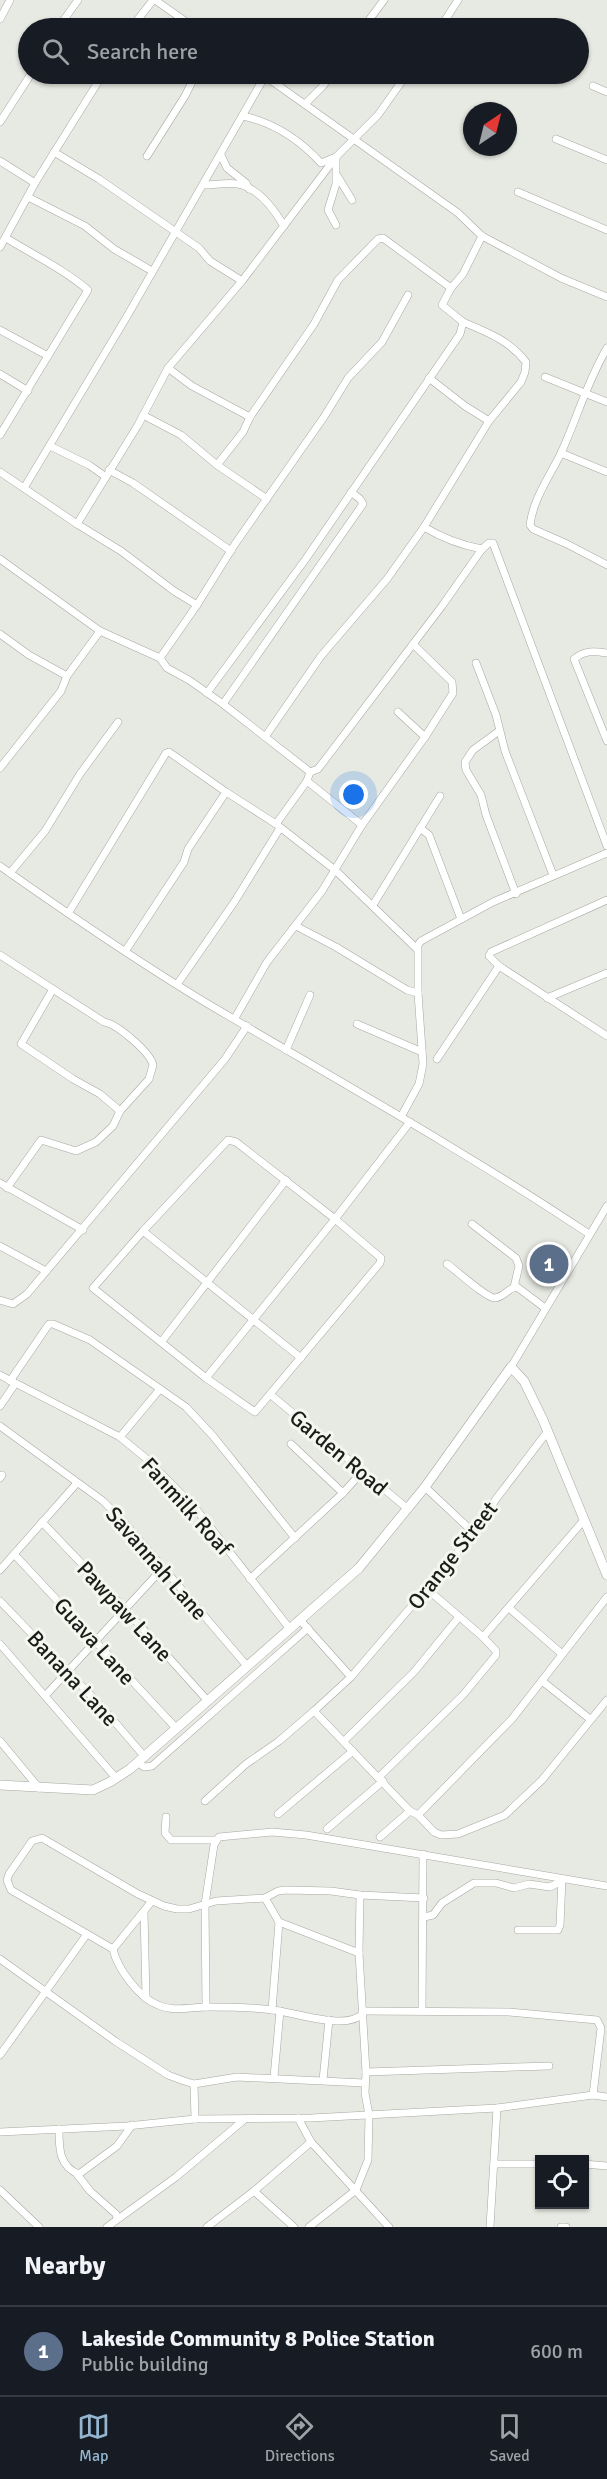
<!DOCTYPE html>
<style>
body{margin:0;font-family:Signika,sans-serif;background:#242831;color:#f1f3f6}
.controls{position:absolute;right:18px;bottom:18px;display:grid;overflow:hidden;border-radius:0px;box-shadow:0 2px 4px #0004}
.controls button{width:54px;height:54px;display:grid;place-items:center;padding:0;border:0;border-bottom:2px solid #363941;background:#171b24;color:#f1f3f6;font:30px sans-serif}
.compass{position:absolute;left:463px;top:102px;width:54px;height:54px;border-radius:50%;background:#171b24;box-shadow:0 2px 4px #0004;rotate:35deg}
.you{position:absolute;left:354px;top:795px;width:21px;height:21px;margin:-15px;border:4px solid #fff;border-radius:50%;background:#1a73e8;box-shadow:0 0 0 9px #1a73e833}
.badge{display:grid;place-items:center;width:39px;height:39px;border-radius:50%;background:#93b5ce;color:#fff;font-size:20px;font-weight:700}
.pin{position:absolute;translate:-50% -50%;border:3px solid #fff;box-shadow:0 2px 6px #0006}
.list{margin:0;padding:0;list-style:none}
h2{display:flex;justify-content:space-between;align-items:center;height:78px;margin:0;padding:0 24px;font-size:26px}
h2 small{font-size:20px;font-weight:400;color:#9ea1a6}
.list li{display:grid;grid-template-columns:39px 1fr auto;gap:18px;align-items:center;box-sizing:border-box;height:90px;padding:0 24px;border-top:2px solid #363941}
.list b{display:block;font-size:22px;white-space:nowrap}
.list p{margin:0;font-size:20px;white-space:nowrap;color:#9ea1a6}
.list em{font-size:20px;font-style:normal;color:#9ea1a6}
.icon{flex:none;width:33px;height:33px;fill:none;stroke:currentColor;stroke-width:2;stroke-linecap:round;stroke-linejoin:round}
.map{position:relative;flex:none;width:607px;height:2227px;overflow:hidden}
.search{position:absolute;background:#171b24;box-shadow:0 2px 4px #0004;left:18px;right:18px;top:18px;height:66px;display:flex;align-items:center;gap:15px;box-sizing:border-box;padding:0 21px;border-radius:33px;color:#9ea1a6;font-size:22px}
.sheet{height:168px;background:#171b24}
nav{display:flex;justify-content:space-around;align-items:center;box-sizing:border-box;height:84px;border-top:2px solid #363941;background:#171b24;font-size:16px;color:#9ea1a6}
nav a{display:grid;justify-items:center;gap:3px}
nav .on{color:#93b5ce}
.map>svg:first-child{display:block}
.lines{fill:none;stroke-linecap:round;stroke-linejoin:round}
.street-casing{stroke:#a6a8a1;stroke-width:8}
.secondary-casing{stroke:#a6a8a1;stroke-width:10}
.street{stroke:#fff;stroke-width:7}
.secondary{stroke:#fff;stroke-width:9}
.labels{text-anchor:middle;stroke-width:6;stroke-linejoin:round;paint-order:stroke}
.street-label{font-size:22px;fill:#1b1c1a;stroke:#f4f7f0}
</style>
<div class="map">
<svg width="607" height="2227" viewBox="0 0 607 2227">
<rect width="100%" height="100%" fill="#e7eae2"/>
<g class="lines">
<g class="street-casing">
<g id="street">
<path d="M155,0L195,28"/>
<path d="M0,19L10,0"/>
<path d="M58,28L78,0"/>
<path d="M131,28L153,0"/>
<path d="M363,28L384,0"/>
<path d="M440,28L458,0"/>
<path d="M262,74L458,213L482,236L561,278L607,297"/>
<path d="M593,86L607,92"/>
<path d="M305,104L323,86L331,74"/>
<path d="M243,116C275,123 299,139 321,163L336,157V184L328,210L336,225"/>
<path d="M0,122L31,74"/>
<path d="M556,139L607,160"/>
<path d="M54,152L99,179L199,248L210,261L242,281"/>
<path d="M221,155L227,168L246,183L249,189"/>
<path d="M147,156L185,96L196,74"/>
<path d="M0,161L35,183"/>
<path d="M338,177L352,200"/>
<path d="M204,185C215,185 227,182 238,184C258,188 274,209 284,226"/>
<path d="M518,192L607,230"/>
<path d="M28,197L85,226L114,249L152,271"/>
<path d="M0,247L35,183L103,74"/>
<path d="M0,330L48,356"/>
<path d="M607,348C587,382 577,418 561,453C550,476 533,499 530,525L533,529L567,544L607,565"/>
<path d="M168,368L192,386L250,417"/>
<path d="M0,374L28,391"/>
<path d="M545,377L607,402"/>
<path d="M429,378L465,406L489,421"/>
<path d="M143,415L181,435L217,465L267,499"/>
<path d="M0,435L88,290C63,269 34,255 6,238"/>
<path d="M50,446L89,465L106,477"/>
<path d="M561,453L607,472"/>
<path d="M217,465L243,432L250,417L314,324L338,280L378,239L383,238L451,288L463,274L482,236"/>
<path d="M109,470L133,483L231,551"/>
<path d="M0,472L77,524"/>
<path d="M24,488L126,318L265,76"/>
<path d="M424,527C444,539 460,545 482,549"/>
<path d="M0,559L100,631L160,658L167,668L189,680L223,704L310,772"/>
<path d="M197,605L174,591L121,551L77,524L138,425L168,368L242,281L336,157L378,115L407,74"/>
<path d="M0,634L29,655L67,676"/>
<path d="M607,653C594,651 585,650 574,659L607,741"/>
<path d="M160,658L197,605L235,544L324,417L348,378L382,342L408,295"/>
<path d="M476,663L496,715L505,751L553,875"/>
<path d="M207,693L305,560L460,334L463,322L442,305L451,288"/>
<path d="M223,704L363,504L360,499L351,492"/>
<path d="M398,712L425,737"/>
<path d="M499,731L473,750L465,762L466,770L481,795L486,815L516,894"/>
<path d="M265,737L321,656L387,579L424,527L489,421L521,382L525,372L526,362C510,341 487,332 463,322"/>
<path d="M0,768L61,691L67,676L100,631"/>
<path d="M310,772L318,769L442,606L482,549L489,543H493L607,846"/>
<path d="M310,772L307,781L276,824L335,870L417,949"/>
<path d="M307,781L362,825"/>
<path d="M420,828L429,835L461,919"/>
<path d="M0,866C71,916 145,967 220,1011C344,1084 469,1154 589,1234"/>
<path d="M10,873L45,831L80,774L118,722"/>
<path d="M607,900L491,952L489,956L499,966L607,1036"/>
<path d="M373,905L440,796"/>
<path d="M69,912L166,753L169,752L226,792L276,824"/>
<path d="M296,926L336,947L407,990L418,993"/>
<path d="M126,950L184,862L188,849L226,792"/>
<path d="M0,955L104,1022C117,1024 150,1052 153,1065L149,1079L120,1111L113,1126L96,1142L76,1151L41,1140L7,1188"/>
<path d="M178,983L235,901L280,828"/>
<path d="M53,989L21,1044L73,1079L100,1094L120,1111"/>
<path d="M547,998L607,973"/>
<path d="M235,1018L267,962L322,891L362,825L425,737L453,693L452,682L413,644"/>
<path d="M357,1024L422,1052"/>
<path d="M286,1050L310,995"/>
<path d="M437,1059L499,966"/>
<path d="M402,1115L419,1084L423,1064L418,993V945L421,941L493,902L607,853"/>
<path d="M228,1140L236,1142L335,1219L381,1258L380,1263L255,1412L206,1378L93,1288L143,1231Z"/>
<path d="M0,1183L83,1230"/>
<path d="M472,1224L516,1258L519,1266L514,1287"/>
<path d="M143,1231L301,1358"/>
<path d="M0,1246L46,1271"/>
<path d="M447,1264C456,1270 486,1298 495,1298C504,1297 508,1288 517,1287L545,1308"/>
<path d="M0,1300L13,1304L27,1294L225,1059L247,1026"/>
<path d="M162,1341L286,1180"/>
<path d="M511,1367L607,1206"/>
<path d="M0,1375L120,1437L148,1460L196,1509L290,1629"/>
<path d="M206,1378L335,1219L410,1122"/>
<path d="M10,1381L49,1324H53L90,1340L186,1407L213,1436L295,1538"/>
<path d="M271,1395L408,1509"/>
<path d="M0,1406L15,1384"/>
<path d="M0,1426L103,1501L124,1522L247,1666"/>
<path d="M120,1437L160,1389"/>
<path d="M291,1444L343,1493"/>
<path d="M0,1478L2,1475"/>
<path d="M425,1487L474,1533"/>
<path d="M42,1522L125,1609L207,1700"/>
<path d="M14,1554L176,1728"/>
<path d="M0,1570L77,1483"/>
<path d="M250,1579L343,1493L362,1472"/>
<path d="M427,1589L483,1637"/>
<path d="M0,1601L101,1706L144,1756"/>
<path d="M509,1608L562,1654"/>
<path d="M301,1621L351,1677"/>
<path d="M0,1644L116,1778"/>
<path d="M542,1681L590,1719"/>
<path d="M45,1696L162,1569"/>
<path d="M314,1711L410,1811L418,1815L512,1719L607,1597"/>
<path d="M0,1741L39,1788"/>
<path d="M344,1741L414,1672L459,1617"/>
<path d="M137,1762L144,1767L152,1766L308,1628"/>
<path d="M379,1777L463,1695L496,1655V1651L483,1637L584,1520"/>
<path d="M205,1801L246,1764L279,1741L314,1711L351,1677L474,1533L496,1499L548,1431"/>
<path d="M278,1814L353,1751"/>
<path d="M418,1815L434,1832L441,1835L458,1834L505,1815L542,1780L607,1700"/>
<path d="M166,1817L165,1833L171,1840H216"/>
<path d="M327,1829L383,1781"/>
<path d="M380,1837L410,1811"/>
<path d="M265,1898L279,1922L272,2010"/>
<path d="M144,1912L146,1998"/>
<path d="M424,1917L433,1915L442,1903L474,1883H496L514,1888L529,1884L550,1887L560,1882"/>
<path d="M279,1922L359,1953"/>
<path d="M518,1930H558L560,1925L562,1879"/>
<path d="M113,1949L152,1901"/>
<path d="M0,1959L115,2041L168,2075L184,2081L194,2084L237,2077L364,2083"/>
<path d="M206,2007L205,1904L214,1845L219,1837L272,1832L306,1835L607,1886"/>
<path d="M362,2011L509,2012L597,2020L601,2028L593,2095"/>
<path d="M422,2011L423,1854"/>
<path d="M362,2014C347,2031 293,2012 273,2010C251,2007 229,2007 208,2007C191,2007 173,2012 158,2005C139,1998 117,1968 113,1949L11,1890L7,1880L9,1874L32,1841L42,1838L138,1894L164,1906L177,1909H189L216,1901L265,1898L278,1891L286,1890L331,1891L360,1895L424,1898"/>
<path d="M0,2055L87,1934"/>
<path d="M366,2072L549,2066"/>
<path d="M274,2077L280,2011"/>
<path d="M323,2080L329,2020"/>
<path d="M194,2084L195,2119"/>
<path d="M298,2118L311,2142L389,2227"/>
<path d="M59,2129C59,2148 59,2167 79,2174L117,2146L132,2125"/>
<path d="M0,2132L127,2126L195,2119L311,2118L497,2108L593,2095L607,2097"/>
<path d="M494,2164H540"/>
<path d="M584,2164L607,2166"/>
<path d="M76,2173L90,2191L116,2214L117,2218"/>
<path d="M0,2190L39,2227"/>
<path d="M254,2191L294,2227"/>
<path d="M107,2227L176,2177L245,2119"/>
<path d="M207,2227L254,2191L311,2142"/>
<path d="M309,2227L356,2190L368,2160L369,2115L365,2093L366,2072L359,1953L360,1895"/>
<path d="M490,2227L497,2108"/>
<path d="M561,2227H566"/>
</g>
</g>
<g class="secondary-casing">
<path id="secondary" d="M0,1785L93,1790L110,1782L130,1769L359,1568L425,1487L511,1367L524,1381L543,1420L607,1575"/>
</g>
<use href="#street" class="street"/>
<use href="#secondary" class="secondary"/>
</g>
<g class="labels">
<g class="street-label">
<text transform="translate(339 1452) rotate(40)" y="8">Garden Road</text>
<text transform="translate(187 1506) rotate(48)" y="8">Fanmilk Roaf</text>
<text transform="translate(452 1555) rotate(-52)" y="8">Orange Street</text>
<text transform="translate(157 1563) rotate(49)" y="8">Savannah Lane</text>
<text transform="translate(125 1611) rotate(47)" y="8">Pawpaw Lane</text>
<text transform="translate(95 1641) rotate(48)" y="8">Guava Lane</text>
<text transform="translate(73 1678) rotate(47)" y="8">Banana Lane</text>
</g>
</g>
</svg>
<div class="controls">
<button><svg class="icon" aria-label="locate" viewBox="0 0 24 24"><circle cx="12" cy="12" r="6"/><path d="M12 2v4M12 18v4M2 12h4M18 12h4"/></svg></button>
</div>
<svg class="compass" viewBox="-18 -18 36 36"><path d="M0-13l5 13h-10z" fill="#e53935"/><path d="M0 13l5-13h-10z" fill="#9ea1a6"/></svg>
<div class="you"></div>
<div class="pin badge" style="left:549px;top:1264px;background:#5c6f8a">1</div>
<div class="search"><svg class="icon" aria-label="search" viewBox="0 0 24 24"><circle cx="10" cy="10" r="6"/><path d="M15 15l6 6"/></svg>Search here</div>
</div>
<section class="sheet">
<h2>Nearby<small></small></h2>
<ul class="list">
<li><span class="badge" style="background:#5c6f8a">1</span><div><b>Lakeside Community 8 Police Station</b><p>Public building</p></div><em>600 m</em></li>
</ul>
</section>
<nav>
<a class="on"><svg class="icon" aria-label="map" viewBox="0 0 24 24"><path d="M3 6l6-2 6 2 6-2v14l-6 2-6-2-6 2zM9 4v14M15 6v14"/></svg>Map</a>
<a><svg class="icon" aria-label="directions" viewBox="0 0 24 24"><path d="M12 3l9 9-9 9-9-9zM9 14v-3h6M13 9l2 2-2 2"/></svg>Directions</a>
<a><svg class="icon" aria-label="saved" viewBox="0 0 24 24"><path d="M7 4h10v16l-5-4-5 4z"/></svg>Saved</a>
</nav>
